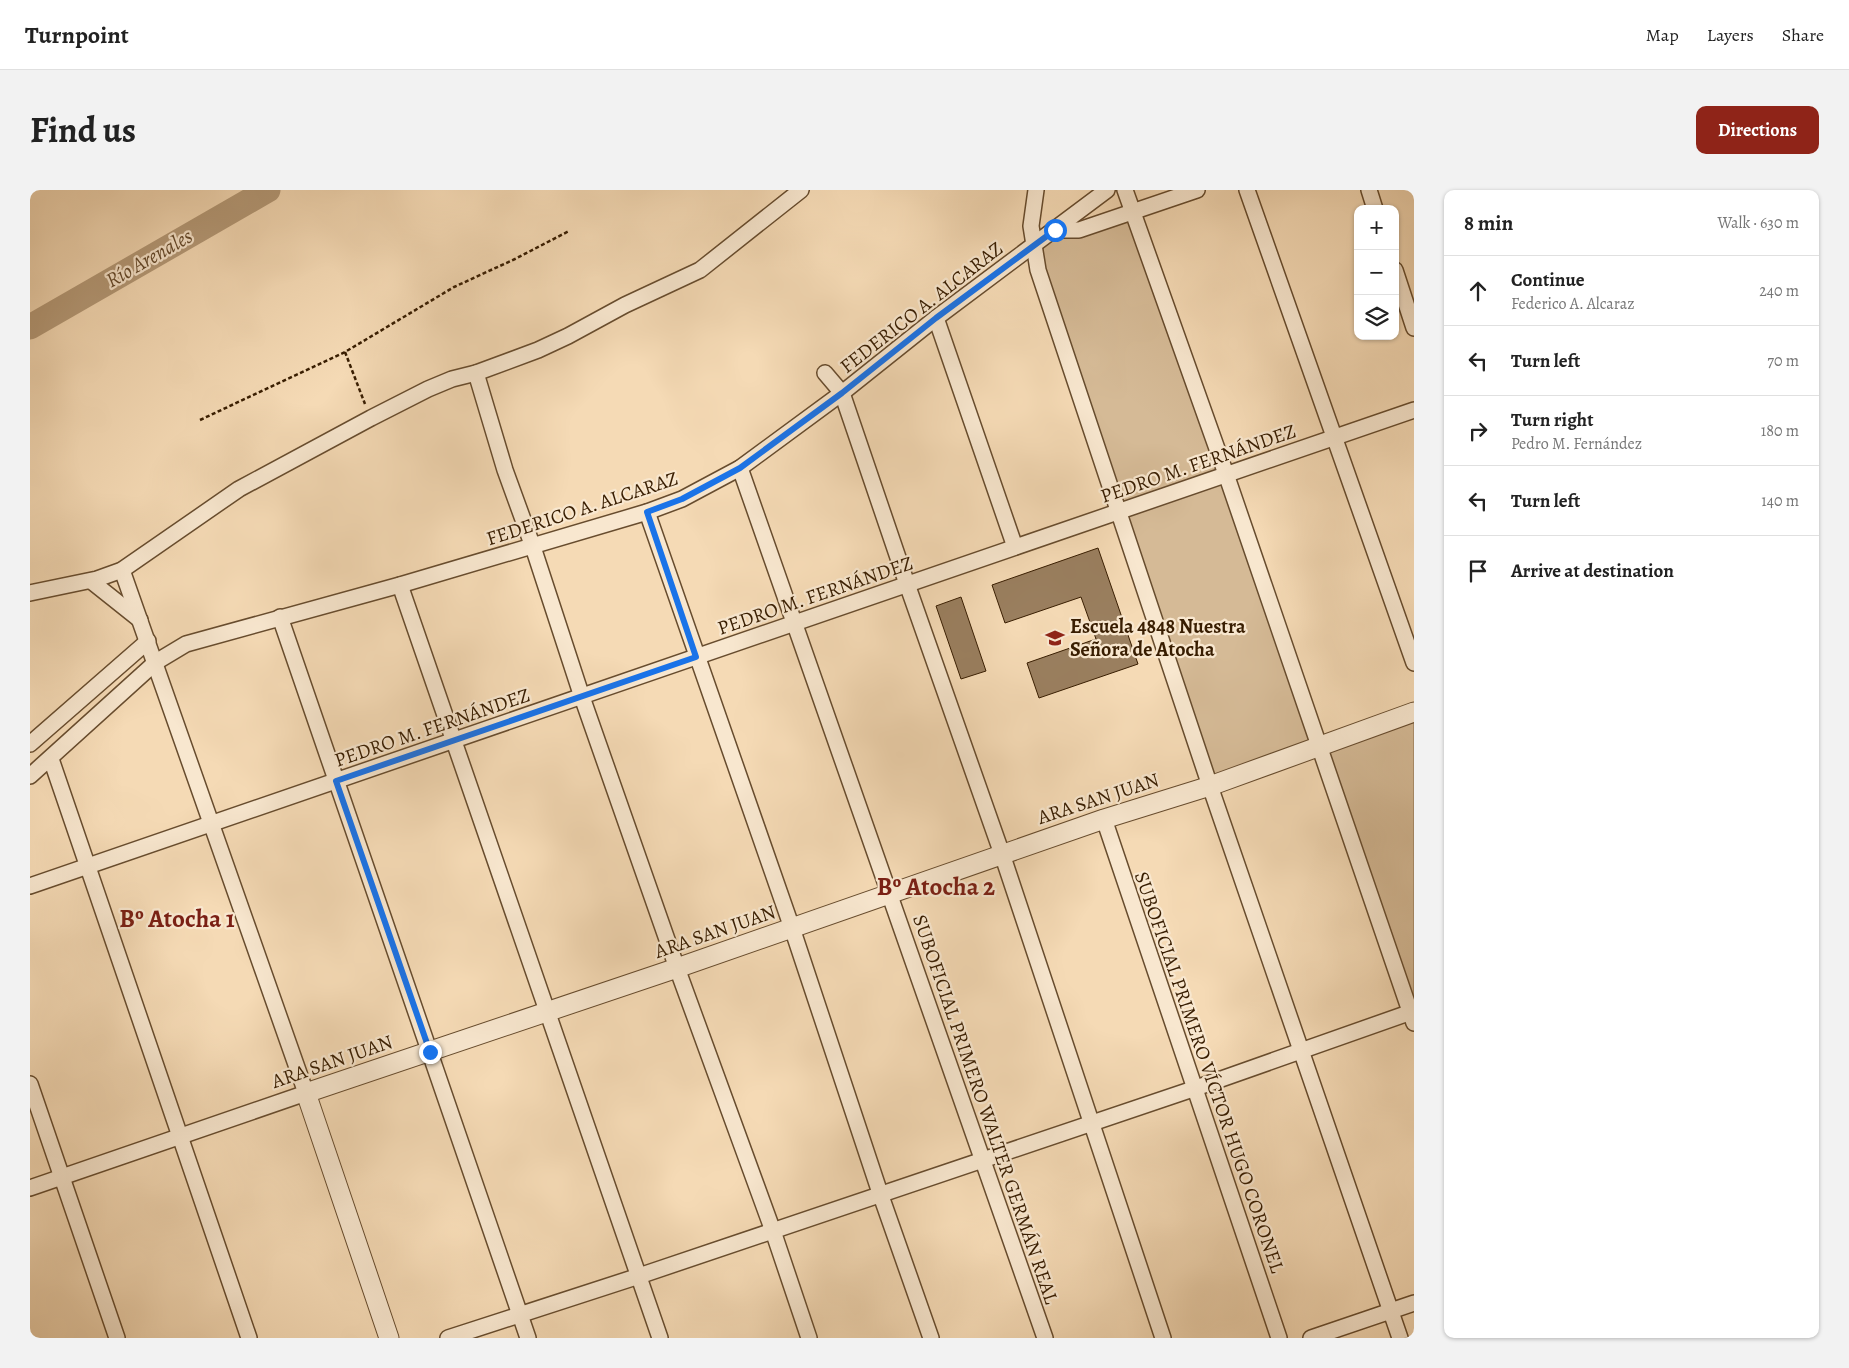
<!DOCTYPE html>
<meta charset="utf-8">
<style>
body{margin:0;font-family:Alegreya,serif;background:#f2f2f2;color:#222}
.controls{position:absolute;right:15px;top:15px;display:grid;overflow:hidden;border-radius:10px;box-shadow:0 1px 4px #0004}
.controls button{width:45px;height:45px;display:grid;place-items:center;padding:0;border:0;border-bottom:1px solid #e0e0e0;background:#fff;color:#222;font:25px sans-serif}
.stop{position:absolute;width:15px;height:15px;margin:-11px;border:4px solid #1a73e8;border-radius:50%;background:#fff}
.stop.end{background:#1a73e8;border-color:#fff;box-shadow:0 1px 5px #0008}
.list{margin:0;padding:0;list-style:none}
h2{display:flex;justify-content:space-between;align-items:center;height:65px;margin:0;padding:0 20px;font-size:21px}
h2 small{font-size:16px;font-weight:400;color:#767676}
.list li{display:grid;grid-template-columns:32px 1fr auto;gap:15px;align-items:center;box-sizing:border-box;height:70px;padding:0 20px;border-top:1px solid #e0e0e0}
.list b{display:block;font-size:19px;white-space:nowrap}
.list p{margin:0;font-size:16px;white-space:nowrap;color:#767676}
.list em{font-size:16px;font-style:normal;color:#767676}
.icon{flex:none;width:28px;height:28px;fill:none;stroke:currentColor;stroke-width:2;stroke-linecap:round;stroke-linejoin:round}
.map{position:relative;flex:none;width:1384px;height:1148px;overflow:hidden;border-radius:10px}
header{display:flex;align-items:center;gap:30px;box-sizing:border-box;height:70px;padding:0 25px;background:#fff;border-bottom:1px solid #e0e0e0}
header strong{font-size:24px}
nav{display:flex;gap:28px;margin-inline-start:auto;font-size:18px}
.intro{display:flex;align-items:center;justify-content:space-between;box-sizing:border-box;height:120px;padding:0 30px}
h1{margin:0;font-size:35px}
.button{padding:12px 22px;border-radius:10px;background:#8f2418;color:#fff;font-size:18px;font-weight:700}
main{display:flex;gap:30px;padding:0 30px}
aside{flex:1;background:#fff;border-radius:10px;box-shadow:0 1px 4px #0004}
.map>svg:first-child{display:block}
.green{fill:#d5ba96;stroke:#866c4c}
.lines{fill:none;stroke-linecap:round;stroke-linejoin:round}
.river{stroke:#b59a78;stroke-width:25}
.building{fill:#9a7f5f;stroke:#381d01}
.minor-casing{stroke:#674c2e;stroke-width:18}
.tertiary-casing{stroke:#674c2e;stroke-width:21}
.path{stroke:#381d01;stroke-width:2.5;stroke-dasharray:4 2.5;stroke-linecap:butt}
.minor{stroke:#f8e7cf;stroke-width:15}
.tertiary{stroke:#f8e7cf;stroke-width:19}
.route{stroke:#1a73e8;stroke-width:6}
.labels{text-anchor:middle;stroke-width:4.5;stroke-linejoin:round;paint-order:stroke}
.street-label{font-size:20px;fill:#381d01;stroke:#f8e7cf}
.poi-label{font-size:20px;font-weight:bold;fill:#381d01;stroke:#f8e7cf;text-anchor:start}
.water-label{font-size:21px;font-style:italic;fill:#64492b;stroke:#f8e7cf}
.district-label{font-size:25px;font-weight:bold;fill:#7a1f14;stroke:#f8e7cf}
</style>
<header>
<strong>Turnpoint</strong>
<nav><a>Map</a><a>Layers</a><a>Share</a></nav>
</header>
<div class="intro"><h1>Find us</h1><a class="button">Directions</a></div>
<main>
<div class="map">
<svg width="1384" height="1148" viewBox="0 0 1384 1148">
<rect width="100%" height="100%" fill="#f5dab5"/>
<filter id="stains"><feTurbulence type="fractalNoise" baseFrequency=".004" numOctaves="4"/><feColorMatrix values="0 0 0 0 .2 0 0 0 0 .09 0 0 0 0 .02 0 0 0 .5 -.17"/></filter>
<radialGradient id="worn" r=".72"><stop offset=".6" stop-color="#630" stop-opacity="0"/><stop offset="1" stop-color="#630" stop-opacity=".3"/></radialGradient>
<g class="green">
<path d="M1103,22L1289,557L1180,596L1004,55L1025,40Z"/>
<path d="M1384,524V819L1290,558Z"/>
</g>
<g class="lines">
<path class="river" d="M0,137L238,0"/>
</g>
<g class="building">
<path d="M1068,358L1108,474L1009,508L997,473L1066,449L1051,407L975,433L962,395Z"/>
<path d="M931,407L956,481L931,489L906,416Z"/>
</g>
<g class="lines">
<g class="minor-casing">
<g id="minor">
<path d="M1006,0L1001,36L1008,80L1180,596L1370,1148"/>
<path d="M1095,0L1196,284L1384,833"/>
<path d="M1217,0L1384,473"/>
<path d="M1339,0L1345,19"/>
<path d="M1025,40H1049L1167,0"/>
<path d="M1365,80L1384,138"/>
<path d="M906,128L985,357"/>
<path d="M446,183L475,280L503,357L552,507L647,778L743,1041L779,1148"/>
<path d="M795,183L812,203L877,394L972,664L1133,1148"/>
<path d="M710,278L1015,1148"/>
<path d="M617,322L762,738L850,1003L901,1148"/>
<path d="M61,391L110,430"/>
<path d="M370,395L630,1148"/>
<path d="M0,403L67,389L92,380L209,299L341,228L398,199L422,189L446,183L508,160L538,146L595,115L670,80L771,0"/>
<path d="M250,427L498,1148"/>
<path d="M0,554L118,451"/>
<path d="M21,569L219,1148"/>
<path d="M0,586L126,472L156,454L370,395L617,322L652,309L710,278L812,203L906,128L1077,0"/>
<path d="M1074,629L1249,1148"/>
<path d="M0,696L1384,220"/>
<path d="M0,894L87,1148"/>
<path d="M0,998L276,903L92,380"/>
<path d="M418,1148L609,1086L1163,899L1384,821"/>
<path d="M1281,1148L1384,1113"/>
</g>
</g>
<g class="tertiary-casing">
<path id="tertiary" d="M359,1148L276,903L647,778L1074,629L1180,596L1384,522"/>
</g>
<g class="path">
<path d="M315,162L335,214"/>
<path d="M170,230L315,162L424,97L485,69L539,41"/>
</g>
<use href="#minor" class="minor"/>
<use href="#tertiary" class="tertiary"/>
</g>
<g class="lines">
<path class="route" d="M400,862L306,591L666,467L617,322L652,309L710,278L812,203L906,128L1025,40"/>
</g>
<defs>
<g id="school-bare" transform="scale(1.5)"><path d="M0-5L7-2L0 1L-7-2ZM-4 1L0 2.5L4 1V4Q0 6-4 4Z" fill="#8f2418" stroke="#f8e7cf" stroke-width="2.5" paint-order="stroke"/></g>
</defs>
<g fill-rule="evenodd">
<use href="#school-bare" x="1025" y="448"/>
</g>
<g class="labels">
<g class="street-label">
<text transform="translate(891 117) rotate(-38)" y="7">FEDERICO A. ALCARAZ</text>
<text transform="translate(1168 273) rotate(-19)" y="7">PEDRO M. FERNÁNDEZ</text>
<text transform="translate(552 318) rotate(-18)" y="7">FEDERICO A. ALCARAZ</text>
<text transform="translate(785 405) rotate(-19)" y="7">PEDRO M. FERNÁNDEZ</text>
<text transform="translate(402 537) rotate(-19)" y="7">PEDRO M. FERNÁNDEZ</text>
<text transform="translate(1068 608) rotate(-18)" y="7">ARA SAN JUAN</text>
<text transform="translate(685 741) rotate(-19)" y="7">ARA SAN JUAN</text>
<text transform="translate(302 871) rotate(-19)" y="7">ARA SAN JUAN</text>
<text transform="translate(1180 882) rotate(71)" y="7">SUBOFICIAL PRIMERO VÍCTOR HUGO CORONEL</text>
<text transform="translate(956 919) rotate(71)" y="7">SUBOFICIAL PRIMERO WALTER GERMÁN REAL</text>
</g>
<g class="poi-label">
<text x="1040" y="443">Escuela 4848 Nuestra<tspan x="1040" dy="23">Señora de Atocha</tspan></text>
</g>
<g class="water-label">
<text transform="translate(119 68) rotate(-30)" y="7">Río Arenales</text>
</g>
<g class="district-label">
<text x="906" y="705">Bº Atocha 2</text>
<text x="147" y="737">Bº Atocha 1</text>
</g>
</g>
<rect width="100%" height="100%" filter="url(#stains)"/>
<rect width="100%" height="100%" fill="url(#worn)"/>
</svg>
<div class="controls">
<button>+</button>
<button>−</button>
<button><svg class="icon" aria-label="layers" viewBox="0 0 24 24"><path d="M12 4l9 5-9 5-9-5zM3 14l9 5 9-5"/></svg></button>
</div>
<div class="stop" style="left:1025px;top:40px"></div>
<div class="stop end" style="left:400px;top:862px"></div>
</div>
<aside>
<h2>8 min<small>Walk · 630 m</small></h2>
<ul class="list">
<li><svg class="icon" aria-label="ahead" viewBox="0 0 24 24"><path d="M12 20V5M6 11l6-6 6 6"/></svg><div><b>Continue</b><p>Federico A. Alcaraz</p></div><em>240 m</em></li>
<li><svg class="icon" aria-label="left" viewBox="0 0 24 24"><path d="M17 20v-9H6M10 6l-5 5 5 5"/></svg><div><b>Turn left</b></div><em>70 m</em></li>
<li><svg class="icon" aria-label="right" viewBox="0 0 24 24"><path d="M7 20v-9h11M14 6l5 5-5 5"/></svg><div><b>Turn right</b><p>Pedro M. Fernández</p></div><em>180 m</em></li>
<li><svg class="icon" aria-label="left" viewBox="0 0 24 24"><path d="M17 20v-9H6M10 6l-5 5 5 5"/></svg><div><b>Turn left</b></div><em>140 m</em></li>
<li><svg class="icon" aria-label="arrive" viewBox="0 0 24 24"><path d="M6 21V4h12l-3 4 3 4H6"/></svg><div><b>Arrive at destination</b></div></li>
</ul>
</aside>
</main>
